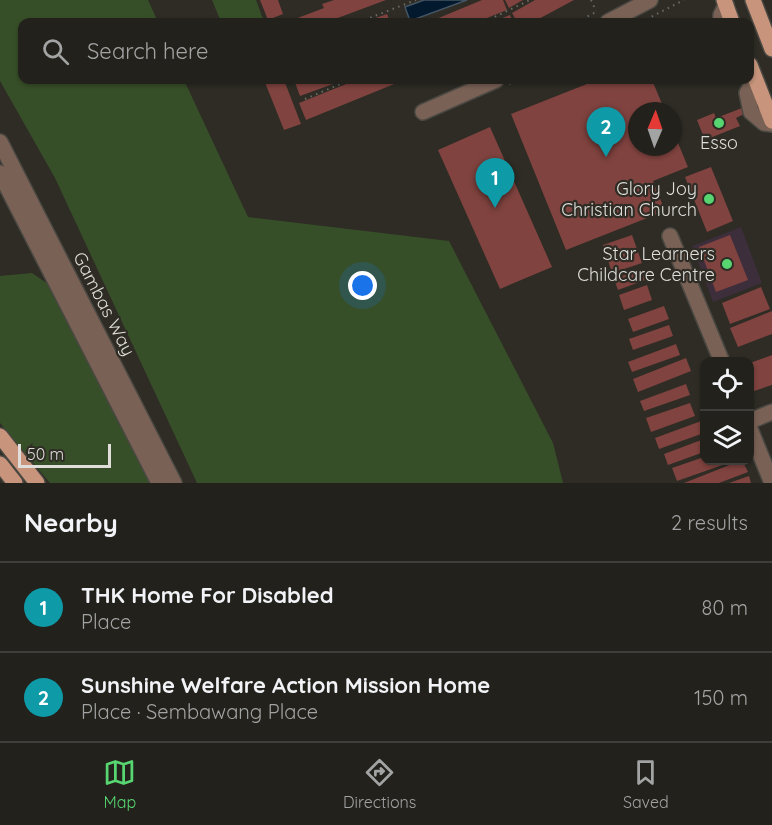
<!DOCTYPE html>
<meta charset="utf-8">
<style>
body{margin:0;font-family:Quicksand,sans-serif;background:#2e2e29;color:#f1f3f6}
.controls{position:absolute;right:18px;bottom:18px;display:grid;overflow:hidden;border-radius:12px;box-shadow:0 2px 4px #0004}
.controls button{width:54px;height:54px;display:grid;place-items:center;padding:0;border:0;border-bottom:2px solid #3f3e3b;background:#22211c;color:#f1f3f6;font:30px sans-serif}
.compass{position:absolute;left:628px;top:102px;width:54px;height:54px;border-radius:50%;background:#22211c;box-shadow:0 2px 4px #0004;rotate:2deg}
.scale{position:absolute;left:18px;bottom:15px;width:93px;box-sizing:border-box;padding-left:6px;border:3px solid #dfdeda;border-top:0;font-size:16px;line-height:21px;white-space:nowrap;color:#dfdeda;-webkit-text-stroke:4px #2e2c25;paint-order:stroke}
.you{position:absolute;left:363px;top:286px;width:21px;height:21px;margin:-15px;border:4px solid #fff;border-radius:50%;background:#1a73e8;box-shadow:0 0 0 9px #1a73e833}
.badge{display:grid;place-items:center;width:39px;height:39px;border-radius:50%;background:#57d570;color:#fff;font-size:20px;font-weight:700}
.pin{position:absolute;translate:-50% -50px;filter:drop-shadow(0 2px 3px #0008)}
.pin::after{content:'';position:absolute;top:32px;width:21px;height:18px;background:inherit;clip-path:polygon(0 0,100% 0,50% 100%)}
.list{margin:0;padding:0;list-style:none}
h2{display:flex;justify-content:space-between;align-items:center;height:78px;margin:0;padding:0 24px;font-size:26px}
h2 small{font-size:20px;font-weight:400;color:#a2a3a3}
.list li{display:grid;grid-template-columns:39px 1fr auto;gap:18px;align-items:center;box-sizing:border-box;height:90px;padding:0 24px;border-top:2px solid #3f3e3b}
.list b{display:block;font-size:22px;white-space:nowrap}
.list p{margin:0;font-size:20px;white-space:nowrap;color:#a2a3a3}
.list em{font-size:20px;font-style:normal;color:#a2a3a3}
.icon{flex:none;width:33px;height:33px;fill:none;stroke:currentColor;stroke-width:2;stroke-linecap:round;stroke-linejoin:round}
.map{position:relative;flex:none;width:772px;height:483px;overflow:hidden}
.search{position:absolute;background:#22211c;box-shadow:0 2px 4px #0004;left:18px;right:18px;top:18px;height:66px;display:flex;align-items:center;gap:15px;box-sizing:border-box;padding:0 21px;border-radius:12px;color:#a2a3a3;font-size:22px}
.sheet{height:258px;background:#22211c}
nav{display:flex;justify-content:space-around;align-items:center;box-sizing:border-box;height:84px;border-top:2px solid #3f3e3b;background:#22211c;font-size:16px;color:#a2a3a3}
nav a{display:grid;justify-items:center;gap:3px}
nav .on{color:#57d570}
.map>svg:first-child{display:block}
.education{fill:#3d2e3b}
.green{fill:#374f28}
.water{fill:#03192e;stroke:#455462;stroke-width:1.5}
.building{fill:#80433f}
.lines{fill:none;stroke-linecap:round;stroke-linejoin:round}
.minor-casing{stroke:#4a4842;stroke-width:18}
.major-casing{stroke:#4a4842;stroke-width:18}
.path{stroke:#6c6b65;stroke-width:2;stroke-dasharray:1.5 4.5;stroke-linecap:butt}
.minor{stroke:#7a6155;stroke-width:15}
.major{stroke:#c8957c;stroke-width:15}
.poi-dot{fill:#57d570;stroke:#2e2c25;stroke-width:2}
.labels{text-anchor:middle;stroke-width:4.5;stroke-linejoin:round;paint-order:stroke}
.poi-label{font-size:18px;fill:#dfdeda;stroke:#2e2c25;text-anchor:end}
.street-label{font-size:18px;fill:#dfdeda;stroke:#2e2c25}
</style>
<div class="map">
<svg width="772" height="483" viewBox="0 0 772 483">
<rect width="100%" height="100%" fill="#2e2c25"/>
<path class="education" d="M741,227L762,283L713,302L692,246Z"/>
<g class="green">
<path d="M0,0H148L158,22H22V80H184L248,217L449,241L553,443L563,483H197L55,178L0,81Z"/>
<path d="M212,0H256L263,19L255,22H221Z"/>
<path d="M32,273L51,286L151,483H50L0,423V276Z"/>
</g>
<path class="water" d="M424,0H467L410,21L405,7Z"/>
<g class="building">
<path d="M260,0H278L283,14L268,20Z"/>
<path d="M334,0H386L327,22H287L324,8L322,4Z"/>
<path d="M482,0H503L507,10L477,22H429Z"/>
<path d="M505,0H523L509,8Z"/>
<path d="M535,0H574L533,22H517L512,13Z"/>
<path d="M387,14L390,22H370V20Z"/>
<path d="M510,15L513,22H492L500,19Z"/>
<path d="M264,80H284L301,124L284,130Z"/>
<path d="M294,80H344L300,96Z"/>
<path d="M356,80H404L306,120L299,103Z"/>
<path d="M597,80H652L665,111H637V147H673V131L688,167L653,181L665,211L566,250L511,114Z"/>
<path d="M742,108L744,114L736,118L740,126L705,140L697,120L714,113L716,118Z"/>
<path d="M490,127L552,267L500,289L438,150Z"/>
<path d="M711,167L733,221L707,232L685,177Z"/>
<path d="M632,235L642,263L612,273L603,245Z"/>
<path d="M730,235L748,280L716,292L699,247Z"/>
<path d="M641,269L645,280L618,290L614,279Z"/>
<path d="M647,285L652,300L624,310L619,295Z"/>
<path d="M761,287L770,309L730,324L722,303Z"/>
<path d="M664,306L669,319L633,332L628,319Z"/>
<path d="M772,311V334L738,347L730,328Z"/>
<path d="M669,325L673,336L633,350L629,339Z"/>
<path d="M676,344L680,355L632,372L628,362Z"/>
<path d="M772,355V385L754,391L750,380V363Z"/>
<path d="M686,358L691,371L638,392L633,379Z"/>
<path d="M686,384L690,395L644,411L640,401Z"/>
<path d="M690,403L695,416L651,432L646,418Z"/>
<path d="M704,420V433L659,449L655,438Z"/>
<path d="M704,439V452L668,465L664,454Z"/>
<path d="M704,457V460L734,461L677,481L672,468Z"/>
<path d="M742,460L748,472L719,483H684Z"/>
<path d="M749,476L751,483H729Z"/>
</g>
<g class="lines">
<g class="minor-casing">
<g id="minor">
<path d="M608,22L650,0"/>
<path d="M721,22V15L726,5"/>
<path d="M755,79L747,93L751,112L764,123L772,124"/>
<path d="M423,112L496,80"/>
<path d="M0,142L174,483"/>
<path d="M0,173L159,483"/>
<path d="M670,236L722,362"/>
<path d="M750,421L772,412"/>
<path d="M750,429L772,483"/>
</g>
</g>
<g class="major-casing">
<g id="major">
<path d="M724,0L732,22"/>
<path d="M753,0L772,49"/>
<path d="M750,65L772,121"/>
<path d="M0,436L37,483"/>
<path d="M0,464L15,483"/>
</g>
</g>
<g class="path">
<path d="M591,0L596,11"/>
<path d="M359,22L416,0"/>
<path d="M484,22L530,0"/>
<path d="M577,22L598,11"/>
<path d="M641,22L684,0"/>
<path d="M509,84L520,80"/>
<path d="M305,99L350,80"/>
</g>
<use href="#minor" class="minor"/>
<use href="#major" class="major"/>
</g>
<g class="poi-dot">
<circle cx="719" cy="123" r="6"/>
<circle cx="709" cy="199" r="6"/>
<circle cx="727" cy="264" r="6"/>
</g>
<g class="labels">
<g class="poi-label">
<text x="719" y="149" text-anchor="middle">Esso</text>
<text x="697" y="195">Glory Joy<tspan x="697" dy="21">Christian Church</tspan></text>
<text x="715" y="260">Star Learners<tspan x="715" dy="21">Childcare Centre</tspan></text>
</g>
<g class="street-label">
<text transform="translate(104 304) rotate(63)" y="6">Gambas Way</text>
</g>
</g>
</svg>
<div class="controls">
<button><svg class="icon" aria-label="locate" viewBox="0 0 24 24"><circle cx="12" cy="12" r="6"/><path d="M12 2v4M12 18v4M2 12h4M18 12h4"/></svg></button>
<button><svg class="icon" aria-label="layers" viewBox="0 0 24 24"><path d="M12 4l9 5-9 5-9-5zM3 14l9 5 9-5"/></svg></button>
</div>
<svg class="compass" viewBox="-18 -18 36 36"><path d="M0-13l5 13h-10z" fill="#e53935"/><path d="M0 13l5-13h-10z" fill="#a2a3a3"/></svg>
<div class="scale">50 m</div>
<div class="you"></div>
<div class="pin badge" style="left:495px;top:208px;background:#0f9aa8">1</div>
<div class="pin badge" style="left:606px;top:157px;background:#0f9aa8">2</div>
<div class="search"><svg class="icon" aria-label="search" viewBox="0 0 24 24"><circle cx="10" cy="10" r="6"/><path d="M15 15l6 6"/></svg>Search here</div>
</div>
<section class="sheet">
<h2>Nearby<small>2 results</small></h2>
<ul class="list">
<li><span class="badge" style="background:#0f9aa8">1</span><div><b>THK Home For Disabled</b><p>Place</p></div><em>80 m</em></li>
<li><span class="badge" style="background:#0f9aa8">2</span><div><b>Sunshine Welfare Action Mission Home</b><p>Place · Sembawang Place</p></div><em>150 m</em></li>
</ul>
</section>
<nav>
<a class="on"><svg class="icon" aria-label="map" viewBox="0 0 24 24"><path d="M3 6l6-2 6 2 6-2v14l-6 2-6-2-6 2zM9 4v14M15 6v14"/></svg>Map</a>
<a><svg class="icon" aria-label="directions" viewBox="0 0 24 24"><path d="M12 3l9 9-9 9-9-9zM9 14v-3h6M13 9l2 2-2 2"/></svg>Directions</a>
<a><svg class="icon" aria-label="saved" viewBox="0 0 24 24"><path d="M7 4h10v16l-5-4-5 4z"/></svg>Saved</a>
</nav>
